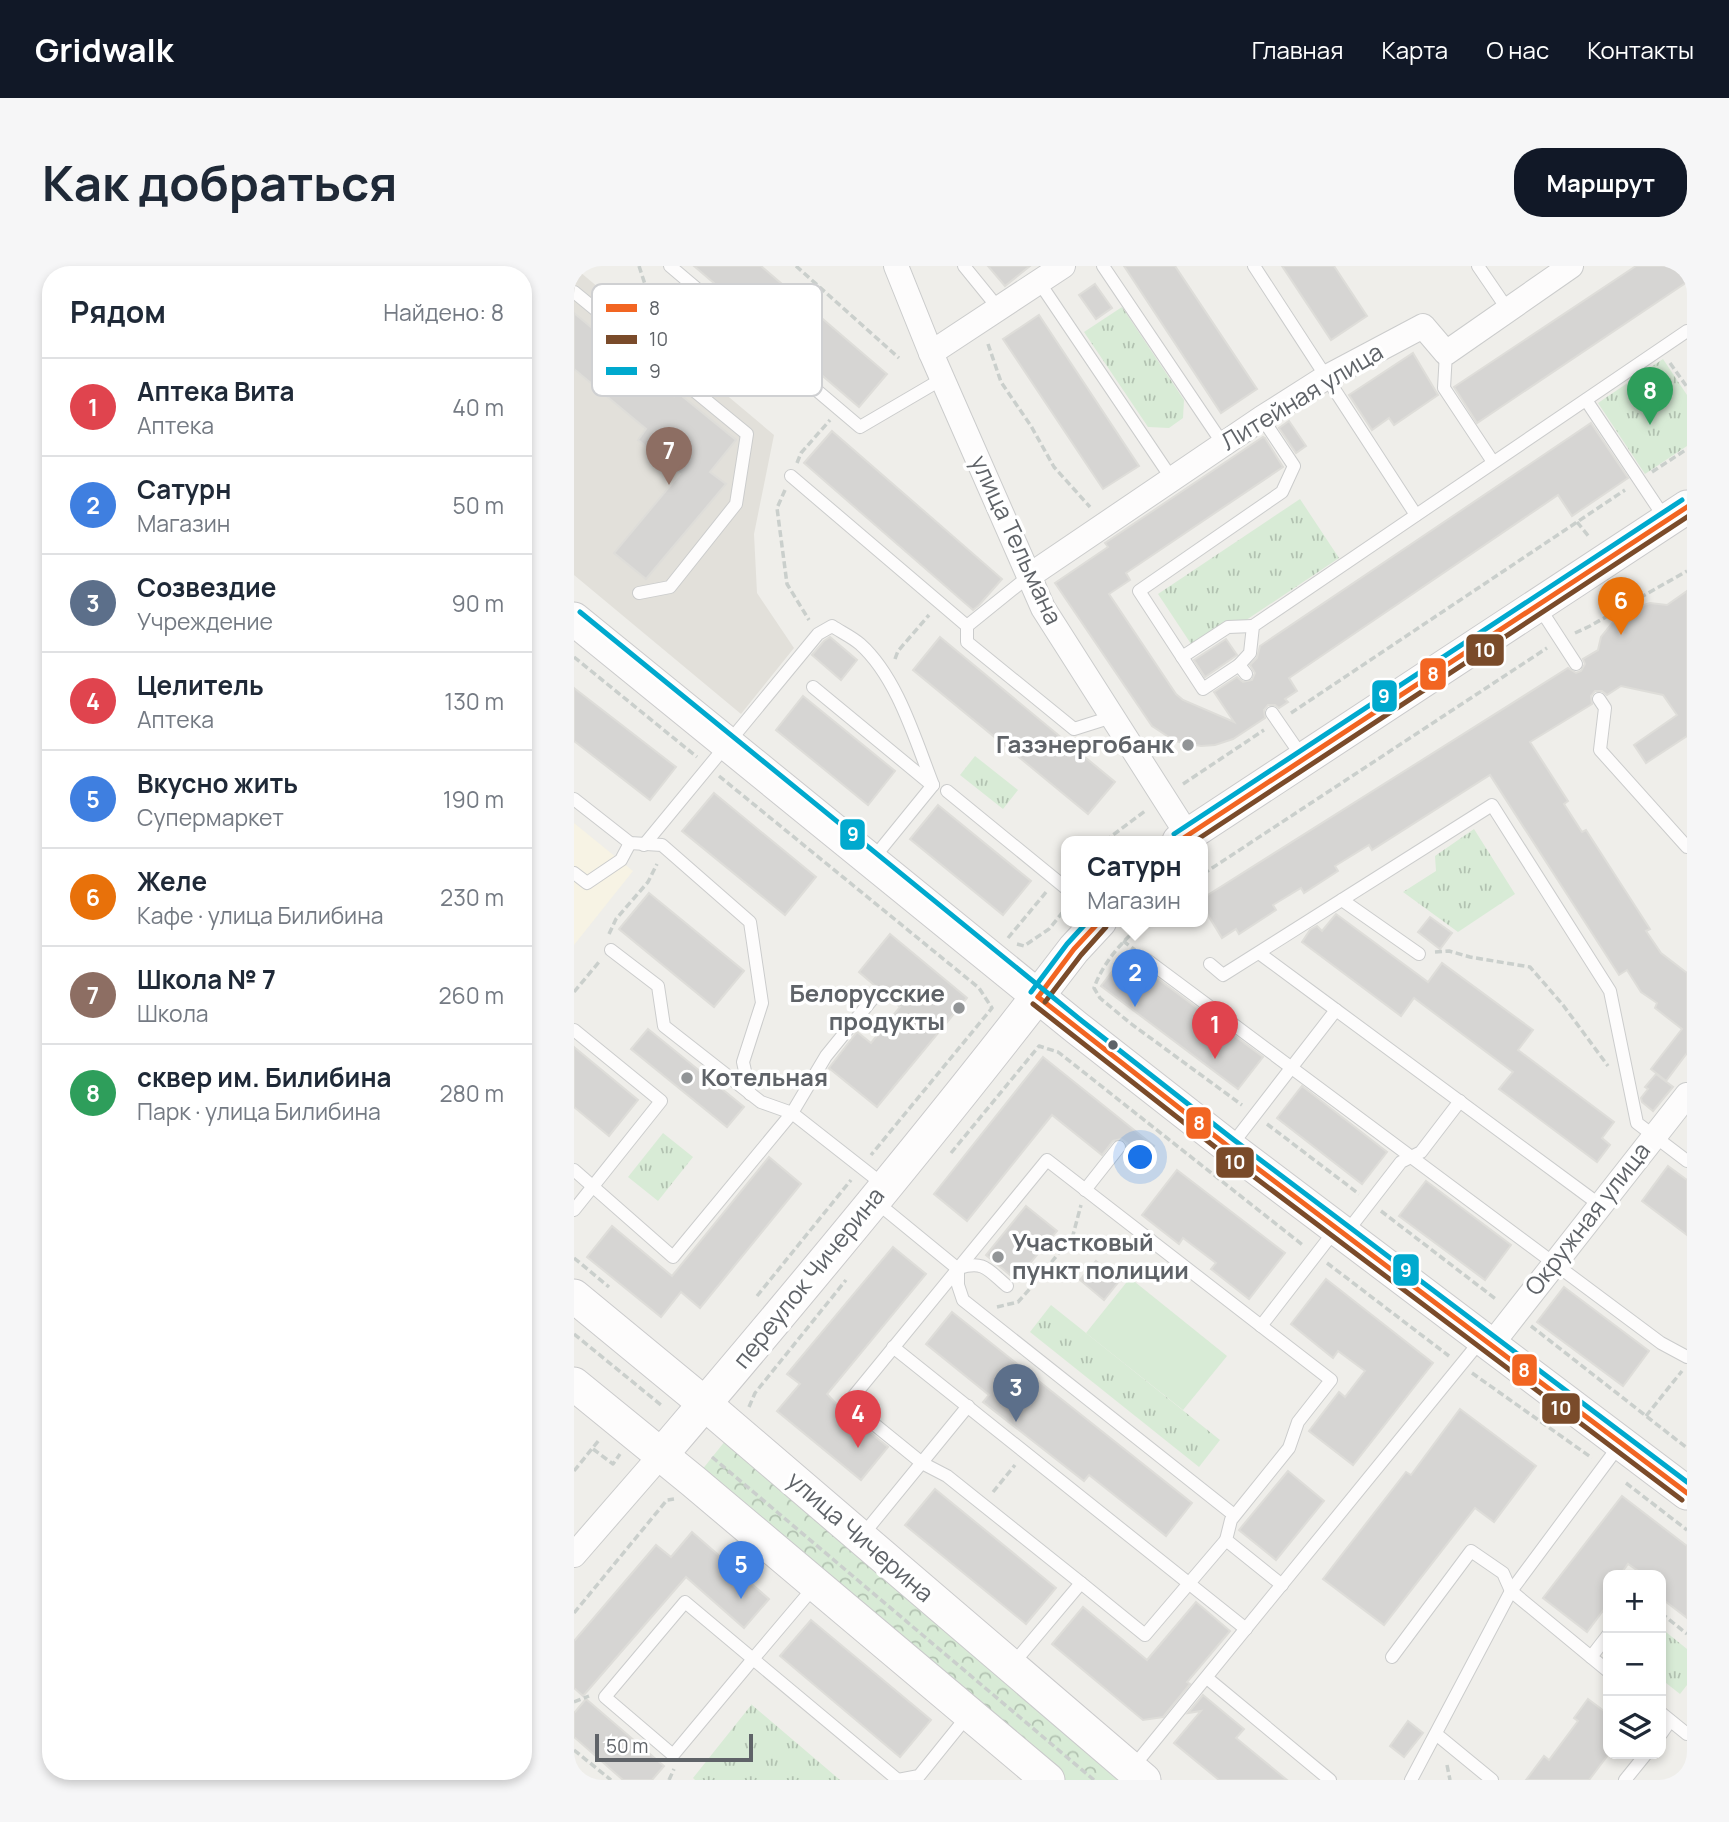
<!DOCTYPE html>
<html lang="ru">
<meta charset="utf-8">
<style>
body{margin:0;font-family:Manrope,sans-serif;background:#f6f6f7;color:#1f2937}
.controls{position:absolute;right:21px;bottom:21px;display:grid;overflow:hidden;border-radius:14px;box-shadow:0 4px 10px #0003}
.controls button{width:63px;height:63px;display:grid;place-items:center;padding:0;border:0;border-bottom:2px solid #e0e1e3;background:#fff;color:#1f2937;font:35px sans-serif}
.scale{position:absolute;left:21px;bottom:18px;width:158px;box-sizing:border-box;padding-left:7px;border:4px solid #5f6368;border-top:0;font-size:19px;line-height:24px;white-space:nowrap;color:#5f6368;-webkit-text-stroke:5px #fff;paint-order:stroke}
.you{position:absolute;left:567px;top:892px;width:24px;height:24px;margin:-18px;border:5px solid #fff;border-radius:50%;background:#1a73e8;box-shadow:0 0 0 10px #1a73e833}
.badge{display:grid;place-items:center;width:46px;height:46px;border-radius:50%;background:#111827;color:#fff;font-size:23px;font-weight:700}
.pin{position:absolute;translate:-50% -58px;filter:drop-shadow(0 2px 4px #0008)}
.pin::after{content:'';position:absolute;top:37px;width:24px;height:21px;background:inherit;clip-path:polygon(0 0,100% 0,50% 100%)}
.popup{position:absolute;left:487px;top:570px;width:147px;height:91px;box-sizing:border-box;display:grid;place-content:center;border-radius:14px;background:#fff;filter:drop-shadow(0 2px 5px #0005);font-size:23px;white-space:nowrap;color:#747a83}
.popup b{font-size:26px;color:#1f2937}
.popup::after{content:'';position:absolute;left:50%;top:100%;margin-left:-14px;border:14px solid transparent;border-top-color:#fff}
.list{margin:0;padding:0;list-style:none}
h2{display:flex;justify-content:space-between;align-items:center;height:91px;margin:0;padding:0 28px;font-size:30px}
h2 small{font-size:23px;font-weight:400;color:#747a83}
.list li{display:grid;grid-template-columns:46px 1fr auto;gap:21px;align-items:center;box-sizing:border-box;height:98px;padding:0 28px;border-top:2px solid #e0e1e3}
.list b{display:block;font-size:26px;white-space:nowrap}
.list p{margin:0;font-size:23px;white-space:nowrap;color:#747a83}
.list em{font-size:23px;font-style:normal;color:#747a83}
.icon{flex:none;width:38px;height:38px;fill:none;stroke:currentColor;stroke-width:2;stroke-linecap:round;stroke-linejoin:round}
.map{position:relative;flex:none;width:1113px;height:1514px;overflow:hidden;border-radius:28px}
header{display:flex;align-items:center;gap:42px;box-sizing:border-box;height:98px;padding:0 35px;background:#111827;color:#fff}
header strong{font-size:33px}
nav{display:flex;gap:38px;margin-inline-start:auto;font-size:24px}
.intro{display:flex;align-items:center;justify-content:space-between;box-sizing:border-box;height:168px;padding:0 42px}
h1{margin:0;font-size:49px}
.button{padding:18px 32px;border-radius:28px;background:#111827;color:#fff;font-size:24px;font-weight:700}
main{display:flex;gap:42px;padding:0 42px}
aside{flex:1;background:#fff;border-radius:28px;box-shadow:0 4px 10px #0003}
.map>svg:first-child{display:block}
.commercial{fill:#f7f3e4}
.education{fill:#e2e0da}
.green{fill:#d8ebd6}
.forest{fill:url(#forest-crowns)}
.park{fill:url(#park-tufts)}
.building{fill:#d6d5d3;stroke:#deddd9;stroke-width:2}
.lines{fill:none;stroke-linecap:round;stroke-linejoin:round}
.lane-casing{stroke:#cbcccc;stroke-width:14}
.street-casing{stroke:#cbcccc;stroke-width:26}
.secondary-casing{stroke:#cacacb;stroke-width:35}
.path{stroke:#cacfcc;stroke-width:3.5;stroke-dasharray:7 3.5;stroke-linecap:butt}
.lane{stroke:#fdfcfc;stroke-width:12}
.street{stroke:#fdfcfc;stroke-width:24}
.secondary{stroke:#fdfcfc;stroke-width:33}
.bus-1-casing{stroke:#fff;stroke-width:10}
.bus-2-casing{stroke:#fff;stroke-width:10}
.bus-3-casing{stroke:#fff;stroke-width:10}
.bus-1{stroke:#f26522;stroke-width:5}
.bus-2{stroke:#7a4b2a;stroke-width:5}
.bus-3{stroke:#00a9ce;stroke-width:5}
.poi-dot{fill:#919496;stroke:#fff;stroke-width:2.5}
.bus-dot{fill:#5f6368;stroke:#fff;stroke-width:2.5}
.labels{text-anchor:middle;stroke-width:7;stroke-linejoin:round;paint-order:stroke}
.street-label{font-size:24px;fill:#5f6368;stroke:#fff}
.poi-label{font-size:24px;font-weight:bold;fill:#5f6368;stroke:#fff;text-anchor:end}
.key{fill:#fff;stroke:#cfd0d2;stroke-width:2}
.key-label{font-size:19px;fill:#5f6368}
.line-badge{stroke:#fff;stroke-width:2.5}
.badge-label{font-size:19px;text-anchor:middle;font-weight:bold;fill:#fff}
</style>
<header>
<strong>Gridwalk</strong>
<nav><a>Главная</a><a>Карта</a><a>О нас</a><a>Контакты</a></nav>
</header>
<div class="intro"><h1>Как добраться</h1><a class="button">Маршрут</a></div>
<main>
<aside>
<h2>Рядом<small>Найдено: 8</small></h2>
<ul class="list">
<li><span class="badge" style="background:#e0444e">1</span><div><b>Аптека Вита</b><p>Аптека</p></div><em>40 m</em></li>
<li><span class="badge" style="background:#3f7fe0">2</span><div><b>Сатурн</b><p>Магазин</p></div><em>50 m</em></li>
<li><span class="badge" style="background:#5c6f8a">3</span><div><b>Созвездие</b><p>Учреждение</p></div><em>90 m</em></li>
<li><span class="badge" style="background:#e0444e">4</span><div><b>Целитель</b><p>Аптека</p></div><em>130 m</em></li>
<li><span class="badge" style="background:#3f7fe0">5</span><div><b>Вкусно жить</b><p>Супермаркет</p></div><em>190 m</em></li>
<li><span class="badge" style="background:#e8710a">6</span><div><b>Желе</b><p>Кафе · улица Билибина</p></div><em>230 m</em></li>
<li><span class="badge" style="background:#8d6e63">7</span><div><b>Школа № 7</b><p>Школа</p></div><em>260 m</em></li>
<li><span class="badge" style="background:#2e9e5b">8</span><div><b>сквер им. Билибина</b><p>Парк · улица Билибина</p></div><em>280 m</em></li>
</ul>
</aside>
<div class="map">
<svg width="1113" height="1514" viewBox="0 0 1113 1514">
<defs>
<pattern id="forest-crowns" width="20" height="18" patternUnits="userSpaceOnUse" patternTransform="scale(1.75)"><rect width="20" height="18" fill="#d8ebd6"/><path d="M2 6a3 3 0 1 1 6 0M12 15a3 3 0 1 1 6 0" fill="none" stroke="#b2c2b1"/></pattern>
<pattern id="park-tufts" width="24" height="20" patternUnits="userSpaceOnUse" patternTransform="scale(1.75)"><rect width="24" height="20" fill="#d8ebd6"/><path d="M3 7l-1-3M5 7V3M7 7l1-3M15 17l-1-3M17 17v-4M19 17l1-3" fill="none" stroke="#b2c2b1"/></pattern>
</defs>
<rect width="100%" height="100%" fill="#efeeea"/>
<path class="commercial" d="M0,557L59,605L0,679Z"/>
<path class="education" d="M0,1L200,169L180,268L183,327L220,382L167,448L0,309Z"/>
<path class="green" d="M556,1012L653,1090L609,1144L512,1067Z"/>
<path class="forest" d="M160,1164L570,1514H472L119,1215Z"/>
<g class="park">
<path d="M548,41L610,134L609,152L595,162L574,161L510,66Z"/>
<path d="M1089,93L1113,129V180L1071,208L1024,137Z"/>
<path d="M726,233L765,292L623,387L584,328Z"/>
<path d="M401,490L444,524L429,543L386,509Z"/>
<path d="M900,563L941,628L884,666L829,626L862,605L861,590Z"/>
<path d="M89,867L119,891L84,935L54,911Z"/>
<path d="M477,1039L646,1174L625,1201L456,1066Z"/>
<path d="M1087,1362L1113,1383V1419L1106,1428L1087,1413Z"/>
<path d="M178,1438V1439L266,1514H121L119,1512Z"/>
</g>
<g class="building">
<path d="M120,0H187L313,108L285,141Z"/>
<path d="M414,0H456L431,20Z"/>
<path d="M550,0H601L683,123L647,147Z"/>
<path d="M708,0H760L793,50L757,74Z"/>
<path d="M1062,0H1113V16L903,157L880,121Z"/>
<path d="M521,18L538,42L522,53L505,29Z"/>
<path d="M0,47L100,130L103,126L162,174L136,206L152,218L72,313L40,287L106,208L64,174L72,163L0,103Z"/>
<path d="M465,49L565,200L529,223L429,73Z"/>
<path d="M839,87L864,129L820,159L815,152L798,164L775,129Z"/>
<path d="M715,155L732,180L722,187L705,162Z"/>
<path d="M1017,157L1054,212L998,250L984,229L715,412L723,425L711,433L714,436L705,442L701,439H694L690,444L691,452L659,473L641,479L627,480L601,475L578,460L481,317L534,281L531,277L689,171L691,172L709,201L552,307L556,314L535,328L602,428L609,434L660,456L640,426L663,411L669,416L678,414L681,407L676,399L683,392L686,380Z"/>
<path d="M258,165L428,313L405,339L399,344L230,197Z"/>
<path d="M1113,325V470L1072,497L1060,479L1103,449L1089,429L1047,420L1033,429L1028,425H1021L1017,430L1018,438L956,476L994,535L990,538L1008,566L1012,564L1076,663L1072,665L1087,687L1113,707V787L1092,815L1077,803L1108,763L1081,742L1083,737L1067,726L1053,704L1045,709L916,509L798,584L795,579L761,600L764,605L730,627L727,622L699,639L702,644L665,668L662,663L648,672L629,641V632L994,402L1002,407L1007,405L1011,398L1009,393L1024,384L1027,371L1039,356L1057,343L1076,337L1093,339Z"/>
<path d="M256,371L283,394L267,414L238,389L250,375Z"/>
<path d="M366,371L541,516L514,548L339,404Z"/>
<path d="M652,373L663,389L631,411L620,394Z"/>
<path d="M0,422L102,501L76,534L0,475Z"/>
<path d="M229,430L321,505L294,539L202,464Z"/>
<path d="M140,527L242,611L211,649L108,565Z"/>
<path d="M364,539L457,615L429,649L336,573Z"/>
<path d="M75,627L170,705L140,741L45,663Z"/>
<path d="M762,648L854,716L868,697L959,764L944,784L1040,856L1028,872L1036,879L1023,896L925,823L939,806L840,732L827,750L728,676L736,664L743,660L748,665Z"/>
<path d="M856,651L878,667L866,683L844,666Z"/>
<path d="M316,668L393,732L303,841L255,802L283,766L297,777L326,741L285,706Z"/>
<path d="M553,686L564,694L568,701L689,791L664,823L527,720Z"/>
<path d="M74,763L170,841L153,861L57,783Z"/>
<path d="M0,781L64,834L35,870L0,841Z"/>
<path d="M469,791L580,880L567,897L552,885L553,877L547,873L539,875L528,889L478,849L393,955L360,928Z"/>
<path d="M1082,808L1099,821L1079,845L1068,836L1067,832L1074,823L1071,821Z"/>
<path d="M728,820L813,886L788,918L703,852Z"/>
<path d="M195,891L227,918L126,1042L107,1026L87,1051L13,991L38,960L98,1010Z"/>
<path d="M1094,900L1113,914V969L1068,935Z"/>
<path d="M603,904L711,987L675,1033L637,1003L642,997L609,972L605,978L568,949Z"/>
<path d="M852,915L937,979L911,1014L825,950Z"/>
<path d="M452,940L483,965L442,1014L412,989Z"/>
<path d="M319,981L352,1008L253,1128L268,1144L314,1181L287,1214L203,1145L226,1118L213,1108Z"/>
<path d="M522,995L546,1014L530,1034L506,1014Z"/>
<path d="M752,1013L859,1097L779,1199L735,1165L765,1126L771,1131L791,1105L764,1085L759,1092L717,1058Z"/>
<path d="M990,1021L1075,1085L1049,1120L963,1056Z"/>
<path d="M378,1046L618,1237L592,1270L515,1209L510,1215L409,1136L415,1129L352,1078Z"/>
<path d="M886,1143L962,1200L920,1256L901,1242L810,1359L749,1313L832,1206L837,1209Z"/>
<path d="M714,1205L750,1235L702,1294L665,1264Z"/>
<path d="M361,1223L482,1322L452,1358L331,1259Z"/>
<path d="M1048,1230L1113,1280V1352L1087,1332V1309H1070L1054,1298L1046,1309H1034V1338L1013,1366L969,1332Z"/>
<path d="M118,1266L195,1333L170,1362L112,1311L9,1430L0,1422V1375L82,1279L97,1291Z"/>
<path d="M622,1336L656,1365L613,1416L616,1418L589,1451L569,1454L478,1378L509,1341L573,1394Z"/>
<path d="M237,1354L357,1454L326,1491L206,1390Z"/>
<path d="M629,1429L670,1463L662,1472L713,1514H645L600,1477L627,1445L614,1447Z"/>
<path d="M12,1433L90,1500L78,1514H49L0,1471V1447Z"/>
<path d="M1014,1433L1034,1448V1489L1015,1514H952L970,1490L975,1494L1004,1455L1000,1452Z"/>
<path d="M834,1455L849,1467L830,1491L816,1480Z"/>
</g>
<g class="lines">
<g class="lane-casing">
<g id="lane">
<path d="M96,0L286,161L368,113"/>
<path d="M390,0L425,43"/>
<path d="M529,0L649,178"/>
<path d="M680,0L842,249"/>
<path d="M904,0L934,44"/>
<path d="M465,16L598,213"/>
<path d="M0,26L173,168L162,238L96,321L65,327"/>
<path d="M872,87L870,122L919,196"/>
<path d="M1012,134L1092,254"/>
<path d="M217,210L393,360L455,310"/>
<path d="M965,341L1002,398"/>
<path d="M393,360V376L500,463L538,451"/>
<path d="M608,391L654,361L679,360"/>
<path d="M665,399L676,387L679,360L1113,65"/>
<path d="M672,408L665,399L629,423L565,325L708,226L720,200L688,152"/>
<path d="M239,421L358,519"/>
<path d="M1025,433L1031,442L1026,484L1113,581"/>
<path d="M698,447L729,492"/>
<path d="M373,525L493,623"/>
<path d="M0,533L56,577L88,579L176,656L188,737L169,796L176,828"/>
<path d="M70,579L244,368L258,360C267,366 278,371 286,378C323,411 341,473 359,519"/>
<path d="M298,594L359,519"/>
<path d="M0,607L13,617L47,594L56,577"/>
<path d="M768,634L845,688"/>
<path d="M37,684L84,720L90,760L187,836L218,847L252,790L300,731"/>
<path d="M573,694L1087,1077L1113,1091"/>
<path d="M636,698L649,709L918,539L1036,725L1063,857L1113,895"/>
<path d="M762,744L1026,939"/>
<path d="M0,764L87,835L0,944"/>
<path d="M656,881L762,744L685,687"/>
<path d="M0,904L99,991L218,847L311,920"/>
<path d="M511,924L545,881"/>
<path d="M301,935L384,1003V1019L389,1034L660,1249"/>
<path d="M772,967L827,896L847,886L886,835"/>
<path d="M385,1002C410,994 414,1004 433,1020"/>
<path d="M687,1060L762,963"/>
<path d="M319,1081L672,1363"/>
<path d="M287,1271L394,1140"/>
<path d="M507,1317L571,1369L652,1274"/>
<path d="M240,1321L179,1393L324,1514L345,1510L395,1448"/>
<path d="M111,1336L179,1393L99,1489L31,1431Z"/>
<path d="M1034,1369L1017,1391L1034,1405"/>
<path d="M818,1391L897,1285L929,1307L937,1325L1017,1391"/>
<path d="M437,1400L507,1317L373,1210L348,1197L274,1137L473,894L757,1114L724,1156L715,1182L657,1254L652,1274L708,1319"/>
<path d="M633,1412L756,1514"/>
<path d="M1087,1447L1113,1468"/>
<path d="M862,1468L918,1514"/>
<path d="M1087,1468L1096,1455"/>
<path d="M559,1501L908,1073"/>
<path d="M837,1514L937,1325L1047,1177"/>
<path d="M1051,1514L1072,1488"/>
</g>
</g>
<g class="street-casing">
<g id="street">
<path d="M322,0L357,87L469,342L613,568"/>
<path d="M357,87L489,0"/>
<path d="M455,310L688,152L751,112L849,60L872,87L997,0"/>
<path d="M917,1079L1113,829"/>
<path d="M0,1289L87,1189"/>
</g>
</g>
<g class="secondary-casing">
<g id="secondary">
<path d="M0,353L503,762L655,881L1113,1227"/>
<path d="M605,575L1113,241"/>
<path d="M0,1030L131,1138L570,1514"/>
<path d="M0,1118L119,1215L474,1514"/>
<path d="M87,1189C228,1024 368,856 500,683L526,655"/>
</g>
</g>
<g class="path">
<path d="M65,0L82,52L71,64"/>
<path d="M222,0L325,92"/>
<path d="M414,78L427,116L457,160L480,201L516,241"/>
<path d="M1096,97L1113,121"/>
<path d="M223,197L227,187L256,154"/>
<path d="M1078,206L1113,183"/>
<path d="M211,224L203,242L213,318L235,354"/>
<path d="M1003,256L1016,272"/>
<path d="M1048,315L1061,333"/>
<path d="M1001,367L1016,360L1113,305"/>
<path d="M0,391L123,491"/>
<path d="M321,393L324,385L355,349"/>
<path d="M717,447L1051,224"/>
<path d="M145,510L405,722L418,742L297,889"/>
<path d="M609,518L690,464"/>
<path d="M531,575L571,545"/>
<path d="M629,608L973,382"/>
<path d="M571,655C550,674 530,694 520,722L526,732L556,757L668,839"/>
<path d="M35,668L42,653L74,616L83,598"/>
<path d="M434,672L473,625"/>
<path d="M549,675L561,684"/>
<path d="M443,678L450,680L475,663L493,641"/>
<path d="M861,686L875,685L896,691L956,701L989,739L1034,800"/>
<path d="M0,726L25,696"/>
<path d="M693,858L785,928"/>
<path d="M377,887L465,780L484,786L730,980"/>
<path d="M807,945L923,1034"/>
<path d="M0,992L35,1021"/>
<path d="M753,997L875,1090"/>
<path d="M183,1030L277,914"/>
<path d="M423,1041L444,1036L461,1017L499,969L507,939"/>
<path d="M957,1060L1113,1182"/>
<path d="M0,1068L87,1139"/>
<path d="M898,1107L1018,1192"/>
<path d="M175,1141L181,1127L272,1014"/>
<path d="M1072,1150L1108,1105"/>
<path d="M19,1183L39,1198L46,1188"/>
<path d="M138,1191L520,1514"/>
<path d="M0,1205L25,1174"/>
<path d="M1052,1217L1113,1264"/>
<path d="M419,1226L441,1199"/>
<path d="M0,1347L93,1234L100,1233"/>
<path d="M1087,1347L1113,1368"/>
<path d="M0,1436L15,1430"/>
<path d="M0,1484L37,1514"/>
<path d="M873,1499L876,1514"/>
<path d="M95,1514L100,1503"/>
</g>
<use href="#lane" class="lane"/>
<use href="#street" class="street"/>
<use href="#secondary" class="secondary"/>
<g class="bus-1-casing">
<g id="bus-1">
<path d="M605,575L1113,241"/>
<path d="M464,731L655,881L1113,1227"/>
<path d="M464,731L500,683L526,655"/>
</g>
</g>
<g class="bus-2-casing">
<g id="bus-2">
<path d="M621,575L1113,251"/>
<path d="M471,736L507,689L532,661"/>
<path d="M459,738L650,888L1108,1234"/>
</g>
</g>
<g class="bus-3-casing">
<g id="bus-3">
<path d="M6,346L508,755L660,874L1113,1216"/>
<path d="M600,568L1108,234"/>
<path d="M457,726L493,678L514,655"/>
</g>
</g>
<use href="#bus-1" class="bus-1"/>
<use href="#bus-2" class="bus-2"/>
<use href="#bus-3" class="bus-3"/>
</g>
<g class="poi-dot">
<circle cx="614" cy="479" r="7"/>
<circle cx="385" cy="742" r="7"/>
<circle cx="113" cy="812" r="7"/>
<circle cx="424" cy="991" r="7"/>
</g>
<circle class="bus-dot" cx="539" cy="779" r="6"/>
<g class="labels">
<g class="street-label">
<text transform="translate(728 131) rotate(-31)" y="8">Литейная улица</text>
<text transform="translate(442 274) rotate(65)" y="8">улица Тельмана</text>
<text transform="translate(1014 953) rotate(-52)" y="8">Окружная улица</text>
<text transform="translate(235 1012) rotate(-51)" y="8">переулок Чичерина</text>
<text transform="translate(286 1271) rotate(41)" y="8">улица Чичерина</text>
</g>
<g class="poi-label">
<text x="600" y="487">Газэнергобанк</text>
<text x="371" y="736">Белорусские<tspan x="371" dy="28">продукты</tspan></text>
<text x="127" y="820" text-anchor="start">Котельная</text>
<text x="438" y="985" text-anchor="start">Участковый<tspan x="438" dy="28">пункт полиции</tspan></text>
</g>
</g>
<rect x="18" y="18" width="230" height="112" rx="10" class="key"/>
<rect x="32" y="38" width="31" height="8" fill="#f26522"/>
<rect x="32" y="69" width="31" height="9" fill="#7a4b2a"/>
<rect x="32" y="101" width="31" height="8" fill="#00a9ce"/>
<g class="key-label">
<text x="75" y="49">8</text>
<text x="75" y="80">10</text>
<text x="75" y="112">9</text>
</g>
<g class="line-badge">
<rect x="891" y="367" width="40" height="34" rx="7" fill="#7a4b2a"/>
<rect x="845" y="391" width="28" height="34" rx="7" fill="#f26522"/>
<rect x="797" y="413" width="27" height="34" rx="7" fill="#00a9ce"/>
<rect x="265" y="552" width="27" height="33" rx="7" fill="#00a9ce"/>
<rect x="611" y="840" width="27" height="34" rx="7" fill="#f26522"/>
<rect x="641" y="880" width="40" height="33" rx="7" fill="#7a4b2a"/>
<rect x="818" y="987" width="28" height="34" rx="7" fill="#00a9ce"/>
<rect x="937" y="1087" width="27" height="34" rx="7" fill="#f26522"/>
<rect x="967" y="1126" width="40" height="33" rx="7" fill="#7a4b2a"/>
</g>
<g class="badge-label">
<text x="911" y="391">10</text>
<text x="859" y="415">8</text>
<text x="810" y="437">9</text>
<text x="279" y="575">9</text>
<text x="625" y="864">8</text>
<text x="661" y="903">10</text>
<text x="832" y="1011">9</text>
<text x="950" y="1111">8</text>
<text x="987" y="1149">10</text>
</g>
</svg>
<div class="controls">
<button>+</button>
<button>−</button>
<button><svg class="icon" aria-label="layers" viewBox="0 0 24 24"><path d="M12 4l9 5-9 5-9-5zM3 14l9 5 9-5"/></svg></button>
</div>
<div class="scale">50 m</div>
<div class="you"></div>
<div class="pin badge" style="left:641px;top:793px;background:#e0444e">1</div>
<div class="pin badge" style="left:561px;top:741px;background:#3f7fe0">2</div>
<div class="popup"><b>Сатурн</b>Магазин</div>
<div class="pin badge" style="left:442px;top:1156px;background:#5c6f8a">3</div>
<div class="pin badge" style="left:284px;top:1182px;background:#e0444e">4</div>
<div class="pin badge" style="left:167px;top:1333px;background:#3f7fe0">5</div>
<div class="pin badge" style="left:1047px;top:369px;background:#e8710a">6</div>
<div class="pin badge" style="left:95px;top:219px;background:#8d6e63">7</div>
<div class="pin badge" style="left:1076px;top:159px;background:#2e9e5b">8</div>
</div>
</main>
